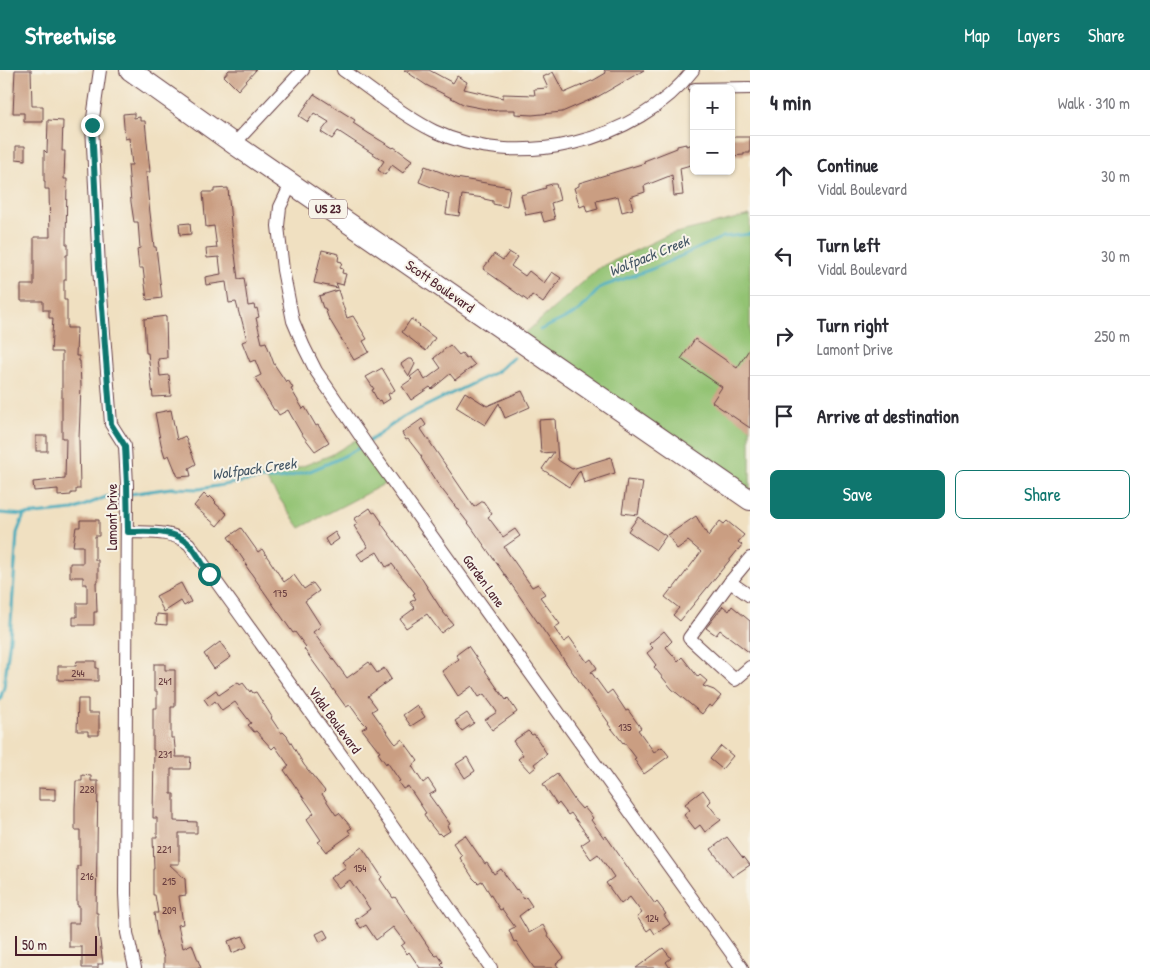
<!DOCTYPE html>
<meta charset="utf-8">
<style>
body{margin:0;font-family:"Patrick Hand",sans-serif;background:#f2f2f3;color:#2b2b33}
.controls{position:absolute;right:15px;top:15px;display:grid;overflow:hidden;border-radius:8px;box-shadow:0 1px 4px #0004}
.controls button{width:45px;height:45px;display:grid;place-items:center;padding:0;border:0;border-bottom:1px solid #e1e1e2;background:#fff;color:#2b2b33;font:25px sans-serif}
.scale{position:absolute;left:15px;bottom:12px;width:82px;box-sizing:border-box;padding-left:5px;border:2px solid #4a1f2b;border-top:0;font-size:14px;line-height:18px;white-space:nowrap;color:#4a1f2b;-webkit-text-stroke:4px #f7f3e8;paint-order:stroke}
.stop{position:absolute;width:15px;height:15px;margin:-11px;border:4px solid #0f766e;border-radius:50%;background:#fff}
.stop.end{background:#0f766e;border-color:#fff;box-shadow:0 1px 5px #0008}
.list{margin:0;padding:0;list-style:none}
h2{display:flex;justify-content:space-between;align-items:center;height:65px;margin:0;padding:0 20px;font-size:21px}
h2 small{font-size:16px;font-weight:400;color:#7c7c81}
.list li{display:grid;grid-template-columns:32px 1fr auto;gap:15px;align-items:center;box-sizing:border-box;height:80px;padding:0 20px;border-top:1px solid #e1e1e2}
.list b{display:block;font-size:19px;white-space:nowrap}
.list p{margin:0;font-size:16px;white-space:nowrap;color:#7c7c81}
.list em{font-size:16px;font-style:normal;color:#7c7c81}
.actions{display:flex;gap:10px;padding:15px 20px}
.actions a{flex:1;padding:11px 0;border:1px solid #0f766e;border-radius:8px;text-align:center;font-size:18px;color:#0f766e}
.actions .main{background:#0f766e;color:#fff}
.icon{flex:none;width:28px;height:28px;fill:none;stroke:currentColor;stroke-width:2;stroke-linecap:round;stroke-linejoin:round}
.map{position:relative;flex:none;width:750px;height:898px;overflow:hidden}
header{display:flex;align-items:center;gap:30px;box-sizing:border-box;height:70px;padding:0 25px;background:#0f766e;color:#fff}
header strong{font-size:24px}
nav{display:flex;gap:28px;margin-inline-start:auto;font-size:18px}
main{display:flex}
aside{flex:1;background:#fff}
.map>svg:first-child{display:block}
.green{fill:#93c373;stroke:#6e714f}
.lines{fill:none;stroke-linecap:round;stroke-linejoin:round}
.stream{stroke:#3ca9bb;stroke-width:3}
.building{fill:#ca9e82}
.minor-casing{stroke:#633c42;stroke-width:14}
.trunk-casing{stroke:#633c42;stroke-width:22}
.minor{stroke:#fff;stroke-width:12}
.trunk{stroke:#fff;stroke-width:20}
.route{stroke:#0f766e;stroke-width:6}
.labels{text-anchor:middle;stroke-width:4;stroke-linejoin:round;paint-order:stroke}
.number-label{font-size:11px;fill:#6a3f41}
.shield{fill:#f7f3e8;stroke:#7e5f64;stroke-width:1}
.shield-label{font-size:12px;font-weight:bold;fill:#4a1f2b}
.street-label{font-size:14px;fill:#4a1f2b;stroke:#f7f3e8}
.water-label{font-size:15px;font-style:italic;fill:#445665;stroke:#f7f3e8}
</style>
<header>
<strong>Streetwise</strong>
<nav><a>Map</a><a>Layers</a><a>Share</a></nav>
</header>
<main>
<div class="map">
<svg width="750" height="898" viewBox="0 0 750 898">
<rect width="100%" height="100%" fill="#f7f3e8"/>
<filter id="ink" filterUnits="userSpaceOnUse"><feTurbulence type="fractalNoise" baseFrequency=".02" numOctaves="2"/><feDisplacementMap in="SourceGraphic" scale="10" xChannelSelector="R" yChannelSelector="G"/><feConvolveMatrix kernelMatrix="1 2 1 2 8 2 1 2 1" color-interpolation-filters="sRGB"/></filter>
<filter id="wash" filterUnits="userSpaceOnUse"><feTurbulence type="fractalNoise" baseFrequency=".0096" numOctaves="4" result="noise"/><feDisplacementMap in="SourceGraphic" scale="20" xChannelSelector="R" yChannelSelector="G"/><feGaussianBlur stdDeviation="1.12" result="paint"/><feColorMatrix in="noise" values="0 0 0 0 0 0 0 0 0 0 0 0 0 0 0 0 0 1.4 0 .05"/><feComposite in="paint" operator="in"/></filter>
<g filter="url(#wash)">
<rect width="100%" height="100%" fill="#f0e0c1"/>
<g class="green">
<path d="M750,145V428L513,274L599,198L668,165Z"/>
<path d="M362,366L392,410L300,458L265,408L303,396L331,385Z"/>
</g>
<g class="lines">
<g class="stream">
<path d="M540,260L578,242L601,217L652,199L723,167L750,164"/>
<path d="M368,372L403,347L496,302L513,288"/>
<path d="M130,424L171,418L199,419L259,409H280L310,401L336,390L363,376"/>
<path d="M0,443L24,445L73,440L106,427L124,425"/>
<path d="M0,630L4,617L10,568L17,463L24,445"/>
</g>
</g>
<g id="blocks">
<g class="building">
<path d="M15,0H31L32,36H43V52H24V43H13Z"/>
<path d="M229,0H256L238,20L224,6Z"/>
<path d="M404,0H429L453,13L457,6L467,12L464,19L503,28V24L535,25L534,19L548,18L543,7L553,2L564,23L594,10L606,3L604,0H644L599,26L562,42L532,45L515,44V40H496V41L465,35L426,15Z"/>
<path d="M314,24L355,50L353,53L368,63L393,78L394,77L412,90L403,103L392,95L385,105L378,100L384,91L338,61L332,69L321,62L329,52L314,43L308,52L299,46Z"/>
<path d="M134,43V48L140,47V51H145L150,102H146L148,126L154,177H156L162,228L147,230L143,198H139L137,179L140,178L138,152H134L131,132L128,95H132L129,68L125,69L123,44Z"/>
<path d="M48,50L63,51L62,81H65L64,109H67L66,174H68V185H66V210H64V230H67V258H77L76,286H79V291H80L81,316L79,369L80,419H76V423H71V425L58,426V419L34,421L33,412L65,409L66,368H62V282H51L53,248H49V240H43V231H21V215H34V167H50L49,119H45V111H44V80L47,83Z"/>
<path d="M731,67H750V83H744V85L731,86Z"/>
<path d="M686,74V76L694,74V94L680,98L683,125L674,126L672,105L644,116L645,122L630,127L633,139L622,142L618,126L596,131L598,139L587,142L585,135L580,137L574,118L579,116V113L645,93L644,91L677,78V76Z"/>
<path d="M16,76H25V90L16,89Z"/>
<path d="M425,96L456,108L510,117L507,137L493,134V131L484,129V128L462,125L459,146L446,144L449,124L419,112Z"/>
<path d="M552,114H556L560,130L551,133L555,149L544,152L541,142L526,145L521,125L546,118L545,116Z"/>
<path d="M228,118L233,176H234L238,209L244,208L248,236L254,235L255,239L257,238L259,247L256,248L262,273L266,272L274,294L286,312L288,310L293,318L291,319L303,339L305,337L316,356L318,355L329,372L315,381L301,363L288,340L279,345L276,340H274L255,308L261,305L255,290L250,292L242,272L247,270L241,247H240L236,232L229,233L226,212L206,215L205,207L221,204L219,187L207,188L206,179L217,178L214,156L206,157L203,122H214V119Z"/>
<path d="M190,153L191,164L180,165L179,154Z"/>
<path d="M322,180L339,184L338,191L342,192L340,198L343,199L342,203L346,204L343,215L336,213L338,218L314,213Z"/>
<path d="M509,182L517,187L511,196L525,206L529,201L544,213L552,202L561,208L543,233L532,225L528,231L483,199L494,184L503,190Z"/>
<path d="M338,220L347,248L353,246L367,269L363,271L369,282L354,290L328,247L325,238H323L319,226Z"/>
<path d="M166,246L167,288L158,289L160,306L169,305L171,326L153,327L148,283H146L144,249Z"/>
<path d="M411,249L420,255L419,256L435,268L426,281L402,262Z"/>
<path d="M695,269L737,298L750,278V358L712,332L722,317L681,289Z"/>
<path d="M450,275L459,285L462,283L466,288L468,287L475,295L455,310L450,304L432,319L430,317L411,330L402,316L412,309L410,307L419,300L425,310L441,298L434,288Z"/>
<path d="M408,289H412L415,294L409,306L401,294Z"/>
<path d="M382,298L395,320L388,324L390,329L382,334L380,330L378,331L372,320L374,319L366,307Z"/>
<path d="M522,321L530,337L505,348L499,333L485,355L456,337L465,322L487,336Z"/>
<path d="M171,340L177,370L185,366L196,394L189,398L191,406L178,407L169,385L165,387L161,374L155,343Z"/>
<path d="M422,349L426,355L421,359L474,437L483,431L492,444L488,447L503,467L515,459L520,466L504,477L532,517L538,514L545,524L540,527L560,554L554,558L564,572L570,568L587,592L591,589L597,598L591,602L607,624L612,620L626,641L628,640L641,658L638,660L654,682L662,677L669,686L644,704L634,689L636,688L624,672L623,673L616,664L608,654L609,653L571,600L472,458L437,413L421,388L422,387L408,369L406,370L402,363Z"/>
<path d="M555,349L558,390L572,399L611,387L615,403L584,413L580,400L569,417L542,399L554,382L541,383L539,350Z"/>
<rect x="36" y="366" width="11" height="15"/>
<path d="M627,410L643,412L638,445L622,443Z"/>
<path d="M204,424L208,428L210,426L216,432L215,433L227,444L217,456L194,436Z"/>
<path d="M370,438L373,443L375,442L382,452L381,453L422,509L443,542L453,554L441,563L427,544L406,558L400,549L415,538L410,532L416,529L413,524L415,523L392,494L386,497L377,482L362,491L357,484L368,477L354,456L358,454L354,449Z"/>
<path d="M696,446L708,466L720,451L724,454L727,451L744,465L738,472L742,475L680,551L673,545L679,538L665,527L672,518L673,519L701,482L688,471L677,479L668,465Z"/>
<path d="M638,447L666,466L656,480L628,461Z"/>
<path d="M80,450H99V466H95V490H98V512H96L97,542H94V555H73V547H77V533H87V514H83V507H70V493H83V476H73L76,457H80Z"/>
<path d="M241,458L258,482L262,479L284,512L294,505L304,519L313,513L319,521L305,531L321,556L313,562L347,608L369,592L377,603L384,598L391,609L368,626L377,638L372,641L394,672L396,674L402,669L418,691L412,696L423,713L428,709L436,721L429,725L450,754L447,756L450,761L442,766L439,763L438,764L427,750L424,744L426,743L408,716L403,719L398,712L400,711L387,692L386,694L378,683L380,682L362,659L367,656L360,649L350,635L346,637L304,579L306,577L295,562L293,563L246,496L247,495L228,467Z"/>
<path d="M335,462L339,469L329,476L325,469Z"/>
<path d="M181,513L191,532L184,536L181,531L164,542L156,526Z"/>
<path d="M723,536L729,541L732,536L750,551V583L720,560L716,565L706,558Z"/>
<path d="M157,544L167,545V555L156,554Z"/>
<path d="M664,561L672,571L666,577L678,591L682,587L698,607L700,605L707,611L703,616L714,620L721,626L712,637L709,635L702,644L672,619L654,597L656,595L647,583L653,578L649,574Z"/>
<path d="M220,572L231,587L214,599L204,584Z"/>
<path d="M468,576L500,622L506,630L508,628L517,642L492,660L485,650L497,642L484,624L479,627L472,616L458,626L442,601L459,589L456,585Z"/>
<path d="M77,591H96V598H98V611L58,610V596H76Z"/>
<path d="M154,594H165V600H175V637H171V668H174L176,687H191L190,699H171V724H174V751L197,752V763H179V794H169L185,809L186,825L179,826L183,854L178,855L183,878L192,874L201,898H164V888L157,865L154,843H158L155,825H153V799H154L153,767H157V748H153L154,680H153V638H157V621H154Z"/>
<path d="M238,612L240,615L243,613L250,622L251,620L253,623L256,622L272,647L271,648L281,663L283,662L287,666L304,695L325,721L322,724L336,745L339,743L352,758L348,760L351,764L326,782L318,772L321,770L307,749L314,743L284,700L289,696L275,676L272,679L256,661L254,662L248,655L251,653L235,632L222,641L215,631L209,636L204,629L216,620L219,625Z"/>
<path d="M78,629H88V643H99V665H88V661H77Z"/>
<path d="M417,635L425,647L411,656L403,645Z"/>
<path d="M467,643L474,653L462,661L455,651Z"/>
<path d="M528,661L532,665L534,664L547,684L534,694L536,697L530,702L518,689L523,685L513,671Z"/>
<path d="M721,676L733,686L722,699L710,689Z"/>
<path d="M467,687L475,701L465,708L456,694Z"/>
<path d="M557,704L575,731L582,739L584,737L593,748L591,750L604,768L606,766L635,808H636L655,834L657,832L666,844L664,845L670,854L655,864L651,858L647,861L637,847L642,843L630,827L621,834L606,813L614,807L608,798L598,784L591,789L581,775L590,769L571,743L568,745L559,733L557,735L543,714Z"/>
<path d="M82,705L91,706V711H98L96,843H98V857L103,894H98V898H82V877H69V853H79V835H77V796H80V760H75V738L76,711H82Z"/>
<path d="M39,718L55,719V730H39Z"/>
<path d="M703,720L711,731L708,734L721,750L705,762L700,755L695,759L684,745L690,740L685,734Z"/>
<path d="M465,765L485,794L487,793L494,804L501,799L516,820L517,819L524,829L526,827L532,836L519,846L529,863L543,855L549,867L564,888L556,894L559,898H534L516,871L514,872L509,860L515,857L502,839L500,840L482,811L478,813L473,808L460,788L462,786L453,773Z"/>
<path d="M727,767L743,788L744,787L750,795L732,807L711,779Z"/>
<path d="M362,777L382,807L380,809L393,828L395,827L432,882L436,886L438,885L443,892L441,894L444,898H420L409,882L407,884L401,876L405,873L393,857L376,870L366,855L361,858L355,850L370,839L350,810L338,818L330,808L346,797L342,791Z"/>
<path d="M324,860L328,867L320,872L316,864Z"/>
<path d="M243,866L247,877L232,883L228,871Z"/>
<path d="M663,878L671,888L666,892L670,898H636Z"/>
</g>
</g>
</g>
<g filter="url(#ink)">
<use href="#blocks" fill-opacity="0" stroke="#633c42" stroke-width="1"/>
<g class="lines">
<g class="minor-casing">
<g id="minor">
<path d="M100,0L92,55L99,198L111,354L125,376L127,415L125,824L127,863L135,898"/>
<path d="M343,0C372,20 402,45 434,61C517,101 637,73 693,0"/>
<path d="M695,19L750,18"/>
<path d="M234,74L303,0"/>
<path d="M291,114L280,137L278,156L283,200L293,251L304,277L316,301L368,377L742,898"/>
<path d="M128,462C148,463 172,460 189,474L386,747L491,898"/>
<path d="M750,488L730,512L689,568L735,610L750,597"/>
<path d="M730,512L750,526"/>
</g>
</g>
<g class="trunk-casing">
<path id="trunk" d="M130,0L234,74L750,430"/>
</g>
<use href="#minor" class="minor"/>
<use href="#trunk" class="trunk"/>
</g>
</g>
<g class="lines" filter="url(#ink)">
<path class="route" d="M92,55L99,198L111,354L125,376L127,415L128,462C146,462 175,459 189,474C197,482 202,494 209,504"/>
</g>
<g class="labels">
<g class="number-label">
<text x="280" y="527">175</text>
<text x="78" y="607">244</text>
<text x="165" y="615">241</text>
<text x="625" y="661">135</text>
<text x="165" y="688">231</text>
<text x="87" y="723">228</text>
<text x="164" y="783">221</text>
<text x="360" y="802">154</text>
<text x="87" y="810">216</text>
<text x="169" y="815">215</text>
<text x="169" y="844">209</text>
<text x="652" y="852">124</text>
</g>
<rect class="shield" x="309" y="129.5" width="38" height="19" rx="4"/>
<g class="shield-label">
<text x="328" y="143">US 23</text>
</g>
<g class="street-label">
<text transform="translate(440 216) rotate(35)" y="5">Scott Boulevard</text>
<text transform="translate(112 447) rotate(-90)" y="5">Lamont Drive</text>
<text transform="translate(484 511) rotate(54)" y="5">Garden Lane</text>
<text transform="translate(335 650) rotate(54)" y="5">Vidal Boulevard</text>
</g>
<g class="water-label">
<text transform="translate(649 186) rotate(-22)" y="5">Wolfpack Creek</text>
<text transform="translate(254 399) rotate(-8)" y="5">Wolfpack Creek</text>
</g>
</g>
</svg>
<div class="controls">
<button>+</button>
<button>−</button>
</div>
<div class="scale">50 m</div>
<div class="stop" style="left:209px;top:504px"></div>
<div class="stop end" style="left:92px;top:55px"></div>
</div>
<aside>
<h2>4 min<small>Walk · 310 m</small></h2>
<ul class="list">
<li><svg class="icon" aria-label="ahead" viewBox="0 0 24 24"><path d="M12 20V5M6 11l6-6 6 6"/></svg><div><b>Continue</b><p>Vidal Boulevard</p></div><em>30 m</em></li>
<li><svg class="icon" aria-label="left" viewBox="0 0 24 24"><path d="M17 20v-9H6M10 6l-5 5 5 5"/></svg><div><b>Turn left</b><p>Vidal Boulevard</p></div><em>30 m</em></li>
<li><svg class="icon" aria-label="right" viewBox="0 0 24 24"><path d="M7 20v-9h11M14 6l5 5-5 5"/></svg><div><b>Turn right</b><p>Lamont Drive</p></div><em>250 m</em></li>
<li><svg class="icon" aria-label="arrive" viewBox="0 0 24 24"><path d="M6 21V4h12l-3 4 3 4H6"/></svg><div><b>Arrive at destination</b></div></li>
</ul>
<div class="actions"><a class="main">Save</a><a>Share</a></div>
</aside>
</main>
